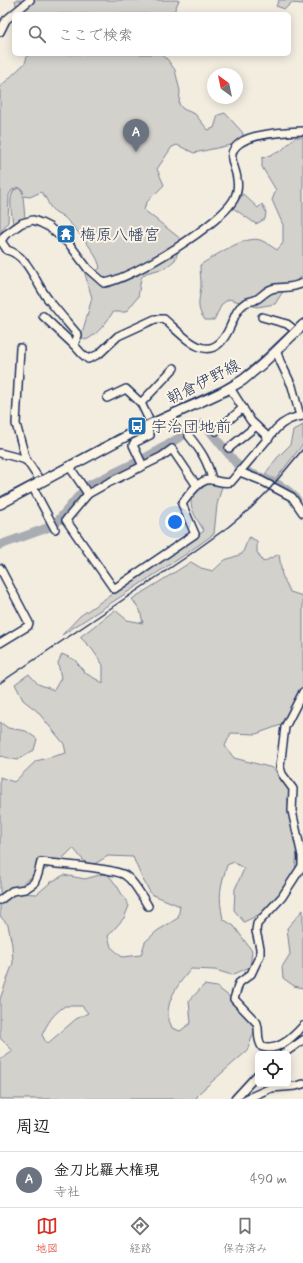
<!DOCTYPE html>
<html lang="ja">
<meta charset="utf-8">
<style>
body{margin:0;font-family:Mynerve,"Klee One",sans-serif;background:#f2f2f2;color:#202124}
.controls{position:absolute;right:12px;bottom:12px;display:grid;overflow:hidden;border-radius:6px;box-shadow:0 2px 10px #0003}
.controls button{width:36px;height:36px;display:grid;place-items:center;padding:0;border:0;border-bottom:1px solid #e0e0e0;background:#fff;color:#202124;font:20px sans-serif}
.compass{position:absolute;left:207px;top:68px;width:36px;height:36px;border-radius:50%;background:#fff;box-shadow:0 2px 10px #0003;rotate:327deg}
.you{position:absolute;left:175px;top:522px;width:14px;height:14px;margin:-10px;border:3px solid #fff;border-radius:50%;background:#1a73e8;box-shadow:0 0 0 6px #1a73e833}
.badge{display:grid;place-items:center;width:26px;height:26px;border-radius:50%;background:#d93025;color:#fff;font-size:13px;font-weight:700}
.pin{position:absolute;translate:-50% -33px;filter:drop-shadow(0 1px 2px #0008)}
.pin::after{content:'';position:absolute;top:21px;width:14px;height:12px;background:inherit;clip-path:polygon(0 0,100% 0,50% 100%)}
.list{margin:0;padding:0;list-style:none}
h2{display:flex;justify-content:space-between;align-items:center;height:52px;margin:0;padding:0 16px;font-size:17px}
h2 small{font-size:13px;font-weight:400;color:#757577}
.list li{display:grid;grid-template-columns:26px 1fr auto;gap:12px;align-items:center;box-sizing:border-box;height:56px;padding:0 16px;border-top:1px solid #e0e0e0}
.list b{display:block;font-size:15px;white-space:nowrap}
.list p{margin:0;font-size:13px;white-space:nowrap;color:#757577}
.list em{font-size:13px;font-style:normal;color:#757577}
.icon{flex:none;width:22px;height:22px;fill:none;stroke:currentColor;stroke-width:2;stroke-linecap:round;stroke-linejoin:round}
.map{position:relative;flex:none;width:303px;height:1099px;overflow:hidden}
.search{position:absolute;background:#fff;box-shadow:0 2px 10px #0003;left:12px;right:12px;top:12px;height:44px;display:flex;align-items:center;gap:10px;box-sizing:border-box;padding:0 14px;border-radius:6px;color:#757577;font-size:15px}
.sheet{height:108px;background:#fff}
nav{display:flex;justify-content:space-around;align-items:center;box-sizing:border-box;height:56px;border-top:1px solid #e0e0e0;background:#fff;font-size:11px;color:#757577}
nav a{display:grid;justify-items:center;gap:2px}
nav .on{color:#d93025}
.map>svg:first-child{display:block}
.green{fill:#d3d1cc;stroke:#778095;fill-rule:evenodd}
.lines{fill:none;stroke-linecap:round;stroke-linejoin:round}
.river{stroke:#a9acb3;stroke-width:9}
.minor-casing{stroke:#1b2f5e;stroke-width:10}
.major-casing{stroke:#1b2f5e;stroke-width:12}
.minor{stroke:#fcf5e5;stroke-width:7}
.major{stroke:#fcf5e5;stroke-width:9}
.tram{stroke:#1b2f5e;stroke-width:1}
.rail{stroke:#1b2f5e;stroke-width:1.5}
.labels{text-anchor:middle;stroke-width:4;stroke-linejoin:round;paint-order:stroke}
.poi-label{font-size:16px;fill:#1b2f5e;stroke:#fcf5e5;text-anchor:start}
.street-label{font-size:16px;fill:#1b2f5e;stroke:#fcf5e5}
</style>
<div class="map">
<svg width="303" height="1099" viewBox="0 0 303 1099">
<rect width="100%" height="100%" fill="#f3ede0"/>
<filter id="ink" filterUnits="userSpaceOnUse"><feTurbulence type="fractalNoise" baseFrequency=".025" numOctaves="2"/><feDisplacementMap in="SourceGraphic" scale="8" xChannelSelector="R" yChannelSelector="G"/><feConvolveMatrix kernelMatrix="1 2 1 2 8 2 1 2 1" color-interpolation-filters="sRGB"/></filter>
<g filter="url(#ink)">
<g class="green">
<path d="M15,0H179L173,14H18Z"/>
<path d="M279,0H303V4L291,3L285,9L276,6Z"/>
<path d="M28,54H162L167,59L175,70L180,91L179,104L183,109L195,114L208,130L214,128L218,115L225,113L243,133L242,140L235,144L194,153L177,145L172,147L157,169L164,185L146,203L144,210L182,240L175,260L165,268L146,273L141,278L138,297L126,312H113C106,323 98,334 86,340L81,337L92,298L83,267L95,272L100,268C97,252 76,229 64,217C60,214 54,212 51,208C47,202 47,198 41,192L30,197L23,196L25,219L13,225C12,214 8,199 14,190L19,188L22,191L23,194V190L18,187L12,190L9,195L8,222L0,233V87L25,63Z"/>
<path d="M295,137H303V276L285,288L275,304L257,307L229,299L222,304L214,320H205C195,307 200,300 201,285C201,279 200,272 200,265C213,257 245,235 260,240C266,242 272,247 277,250L283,243V225L272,200L276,190L262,167V158L281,151Z"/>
<path d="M243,194L258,208L262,204L266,212L265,219L256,224L233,208Z"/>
<path d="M303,425V444L275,480L265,474L277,458L290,445L293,431Z"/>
<path d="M209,483L222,486L217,505L214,534L183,556L62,635L80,616L204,531C199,522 185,504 194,494C198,489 205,486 209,483Z"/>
<path d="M249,537L257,541V552L263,562L279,554L282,575L290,592L303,596V687L300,693L281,725L256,734L231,733L225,746L234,758L273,768L289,787L288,803L297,848L295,875L266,911L244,922L234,910L235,889L244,869L234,862L227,865C220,888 218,895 223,919L234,926L252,951L250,967L232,975L215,970L191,969C180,982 167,998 168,1016C168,1020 171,1024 172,1028L180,1031L191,1023L189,1001L204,985L217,987L230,997L238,1007L249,1018L255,1029L247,1051L199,1093L196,1099H0V1060L13,1051L0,1038V999L13,963L12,945L8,925L0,916V777L14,782L36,761L66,753L64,744L37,711L23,700L15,684L29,674L38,684L54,690L61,678L58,663L62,654L75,660L85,673L103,683V665L92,649L80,637L115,610L127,620L143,623L140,610L132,599L191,562L201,568L213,571L225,560L242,554ZM73,848L83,860L91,866L108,856L133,857L141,876L151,894L180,906L178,918L157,931L145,942L141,955L122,957L111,947L108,936L124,918L129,906L117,886L107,873L85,879L64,875L51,882L37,894L17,893L24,882L42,871L58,863ZM65,1006H82L88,1013L76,1019L47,1044L42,1035C48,1022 53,1014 65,1006Z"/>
<path d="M0,722L8,728L26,731L37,739L34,750L17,760L0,756Z"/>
<path d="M303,910V988L294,986L283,978L282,967L290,954L287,928Z"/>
</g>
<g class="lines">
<path class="river" d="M0,545L47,528L57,522L87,486L145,458L202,424L205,425L240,468C260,480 282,480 297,500"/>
<g class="minor-casing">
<g id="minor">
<path d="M0,32L6,20L30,0"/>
<path d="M303,131C287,132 253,133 240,143C224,154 236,166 237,179C238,185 238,191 235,197C225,222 132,279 104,283L88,269L70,245L49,227L41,223L33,220L22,223L5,235L1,241L7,250C29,256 35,283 48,299C58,312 68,323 78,335L74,345L82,354L88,359L99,354L118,336L155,319H164C186,338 211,370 230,327C234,319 236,309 244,304C247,301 251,302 255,300C263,297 265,289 276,288C287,287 293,288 303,283"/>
<path d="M43,316L74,345"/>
<path d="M262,317L287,324L296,331"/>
<path d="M20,348L16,424L26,460"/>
<path d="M276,350L280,361L292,386L300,416"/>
<path d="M230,388L251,421L269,438"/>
<path d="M107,398L126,389L141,403L151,424"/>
<path d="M141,403L174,368"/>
<path d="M216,431L243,408"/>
<path d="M189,436C201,451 208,461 212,480"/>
<path d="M229,448L256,426"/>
<path d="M0,453L23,459L27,461L41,482"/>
<path d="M69,466L88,494"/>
<path d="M143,466L133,445L134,443L150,435L147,426"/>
<path d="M240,472L260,480L292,497L303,513"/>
<path d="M32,486L55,529"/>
<path d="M197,486L172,449L161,457L106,484L88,494L66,520L114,589L195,534L182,504C188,496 200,477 212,480C219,481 224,484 231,482L276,429C283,422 292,417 303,416"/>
<path d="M0,568L29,623L28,626L0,643"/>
<path d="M303,692L285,727L280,767L282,774L293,789L292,811L302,856V866L282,897L257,924L256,931L260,948V955L251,974L239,983L234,999L257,1023C260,1032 256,1038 262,1047C278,1052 293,1037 303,1026"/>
<path d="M0,900L12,891L25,889L34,883L38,874L41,862C64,865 88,866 112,871C116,872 123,873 126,876C134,881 143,898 148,906"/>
<path d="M283,1054L303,1040"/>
<path d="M235,1099L258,1074"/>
<path d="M246,1099L271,1088L296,1086L303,1084"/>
</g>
</g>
<g class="major-casing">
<path id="major" d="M0,504L130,434L224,391L243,380L262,364L303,325"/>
</g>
<use href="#minor" class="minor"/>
<use href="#major" class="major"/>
<path class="tram" d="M0,497C49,472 98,445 148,420C178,405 212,395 241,375C262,361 284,336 303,318"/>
<path class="rail" d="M0,683L185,558L228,527L251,508L268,491L303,449"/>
</g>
</g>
<defs>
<g id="temple-square" transform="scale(1)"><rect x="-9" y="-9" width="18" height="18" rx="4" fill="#1f6fb2" stroke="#fcf5e5"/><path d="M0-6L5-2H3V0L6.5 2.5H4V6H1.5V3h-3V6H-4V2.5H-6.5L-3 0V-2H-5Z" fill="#fff"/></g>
<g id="bus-square" transform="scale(1)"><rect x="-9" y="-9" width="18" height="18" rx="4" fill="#1f6fb2" stroke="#fcf5e5"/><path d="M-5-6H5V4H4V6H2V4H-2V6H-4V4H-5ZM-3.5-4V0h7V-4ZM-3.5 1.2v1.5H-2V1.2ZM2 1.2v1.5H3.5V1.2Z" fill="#fff"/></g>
</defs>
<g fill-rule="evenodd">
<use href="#temple-square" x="66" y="234"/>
<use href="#bus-square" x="137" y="426"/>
</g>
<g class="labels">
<g class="poi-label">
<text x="80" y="240">梅原八幡宮</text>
<text x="151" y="432">宇治団地前</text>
</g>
<g class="street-label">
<text transform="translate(203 381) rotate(-27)" y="6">朝倉伊野線</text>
</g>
</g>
</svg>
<div class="controls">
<button><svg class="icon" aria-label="locate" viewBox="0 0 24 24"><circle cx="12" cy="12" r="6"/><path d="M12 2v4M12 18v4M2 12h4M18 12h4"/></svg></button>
</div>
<svg class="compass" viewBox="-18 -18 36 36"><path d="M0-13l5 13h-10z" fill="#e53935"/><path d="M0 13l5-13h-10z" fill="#757577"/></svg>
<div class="you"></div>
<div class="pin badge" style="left:136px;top:152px;background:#6b7280">A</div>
<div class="search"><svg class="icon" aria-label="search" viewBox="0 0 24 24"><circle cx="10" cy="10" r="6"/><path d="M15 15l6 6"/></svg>ここで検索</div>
</div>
<section class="sheet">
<h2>周辺<small></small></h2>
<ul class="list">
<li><span class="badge" style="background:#6b7280">A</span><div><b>金刀比羅大権現</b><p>寺社</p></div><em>490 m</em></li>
</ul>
</section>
<nav>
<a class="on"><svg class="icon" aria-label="map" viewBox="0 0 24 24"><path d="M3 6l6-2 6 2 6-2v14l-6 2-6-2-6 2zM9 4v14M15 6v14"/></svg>地図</a>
<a><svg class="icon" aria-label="directions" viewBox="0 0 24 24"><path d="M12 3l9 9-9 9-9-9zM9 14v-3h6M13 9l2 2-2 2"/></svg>経路</a>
<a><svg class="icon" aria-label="saved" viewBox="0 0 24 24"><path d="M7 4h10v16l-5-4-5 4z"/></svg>保存済み</a>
</nav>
